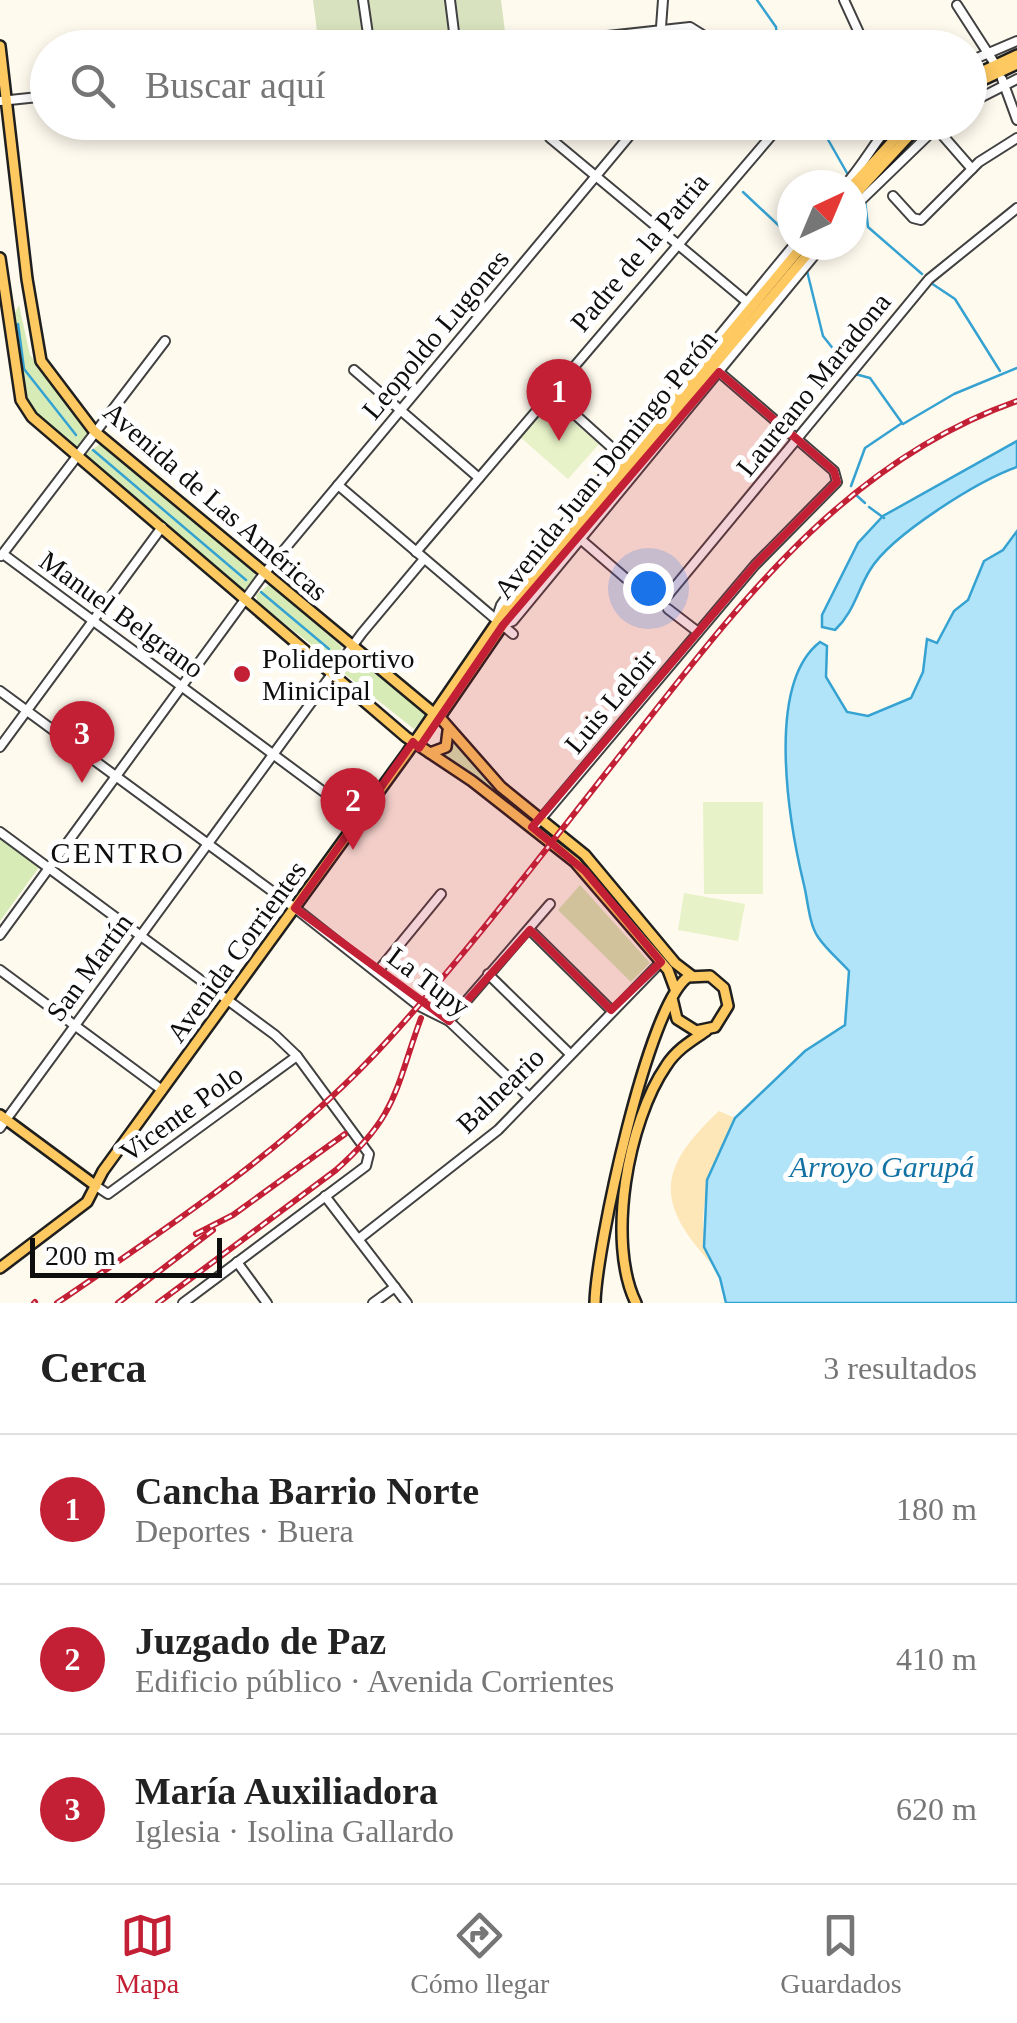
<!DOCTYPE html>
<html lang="es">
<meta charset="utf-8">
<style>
body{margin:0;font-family:Georgia,serif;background:#f2f2f2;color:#222}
.compass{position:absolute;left:777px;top:170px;width:90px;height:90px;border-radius:50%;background:#fff;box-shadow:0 5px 15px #0003;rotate:44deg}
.scale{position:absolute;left:30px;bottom:25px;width:192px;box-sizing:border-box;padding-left:10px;border:5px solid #0e0e0e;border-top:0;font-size:28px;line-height:35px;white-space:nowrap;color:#0e0e0e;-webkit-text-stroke:8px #fff;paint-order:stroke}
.you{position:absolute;left:648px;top:588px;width:35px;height:35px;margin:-25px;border:8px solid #fff;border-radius:50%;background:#1a73e8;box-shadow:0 0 0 15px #1a73e833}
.badge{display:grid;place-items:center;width:65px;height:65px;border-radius:50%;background:#c32036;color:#fff;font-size:32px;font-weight:700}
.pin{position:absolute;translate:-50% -82px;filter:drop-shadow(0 2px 5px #0008)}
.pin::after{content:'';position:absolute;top:52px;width:35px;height:30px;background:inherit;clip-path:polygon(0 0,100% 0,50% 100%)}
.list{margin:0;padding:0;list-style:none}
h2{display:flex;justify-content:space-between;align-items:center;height:130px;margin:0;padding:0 40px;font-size:42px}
h2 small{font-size:32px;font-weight:400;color:#767676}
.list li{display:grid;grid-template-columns:65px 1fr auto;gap:30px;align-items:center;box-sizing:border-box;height:150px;padding:0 40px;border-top:2px solid #e0e0e0}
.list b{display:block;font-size:38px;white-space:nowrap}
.list p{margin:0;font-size:32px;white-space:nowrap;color:#767676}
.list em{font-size:32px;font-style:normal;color:#767676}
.icon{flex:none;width:55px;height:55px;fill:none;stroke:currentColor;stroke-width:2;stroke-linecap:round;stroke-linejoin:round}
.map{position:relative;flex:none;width:1017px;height:1303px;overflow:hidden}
.search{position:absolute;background:#fff;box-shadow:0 5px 15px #0003;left:30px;right:30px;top:30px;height:110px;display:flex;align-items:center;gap:25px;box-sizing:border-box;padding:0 35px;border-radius:55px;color:#767676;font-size:38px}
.sheet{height:580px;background:#fff}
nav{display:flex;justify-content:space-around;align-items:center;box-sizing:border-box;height:140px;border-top:2px solid #e0e0e0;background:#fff;font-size:28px;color:#767676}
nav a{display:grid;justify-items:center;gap:5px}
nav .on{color:#c32036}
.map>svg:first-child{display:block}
.green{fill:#d6ebb6}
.sand{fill:#fde7b8}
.cemetery{fill:#d9e2be}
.pitch{fill:#e7f2c8}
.water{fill:#b1e4f9;stroke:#35a2d2;stroke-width:2.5}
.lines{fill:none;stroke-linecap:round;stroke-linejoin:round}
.stream{stroke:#35a2d2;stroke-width:2.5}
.minor-casing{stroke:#414141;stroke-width:12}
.major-casing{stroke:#1f1f1f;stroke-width:14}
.minor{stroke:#fff;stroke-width:8}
.major{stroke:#fec960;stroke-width:9}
.rail-casing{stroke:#c32036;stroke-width:6}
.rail{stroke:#fff;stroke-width:2.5;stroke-dasharray:8;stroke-linecap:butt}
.marked{fill:#c32036;fill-opacity:0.2;stroke:#c32036;stroke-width:8;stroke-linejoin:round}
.poi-dot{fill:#c32036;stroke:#fff;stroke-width:4}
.labels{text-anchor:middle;stroke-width:10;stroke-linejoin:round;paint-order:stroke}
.street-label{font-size:28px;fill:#0e0e0e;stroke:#fff}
.poi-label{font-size:28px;fill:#0e0e0e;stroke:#fff;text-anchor:start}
.neighbourhood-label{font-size:30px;letter-spacing:2.5px;fill:#0e0e0e;stroke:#fff}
.water-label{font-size:30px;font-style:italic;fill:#1272a4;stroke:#fff}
</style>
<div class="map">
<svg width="1017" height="1303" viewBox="0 0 1017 1303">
<rect width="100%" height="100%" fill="#fffaee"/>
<g class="green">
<path d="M19,305L30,355L88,429L89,435L77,447L30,409L10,323Z"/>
<path d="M102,443L254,573L257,580L250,591H242L90,462L85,454Z"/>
<path d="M270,584L342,647L335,663L258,603L256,595Z"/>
<path d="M352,656L426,714L414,729L341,671Z"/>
<path d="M452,741L524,810V813L440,754Z"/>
<path d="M0,837L40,866L0,921Z"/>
<path d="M580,885L650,963L631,982L558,910Z"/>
</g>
<path class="sand" d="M719,1111L735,1118C714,1163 689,1216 713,1265C654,1202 658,1168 719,1111Z"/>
<path class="cemetery" d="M313,0H501L506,39L437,48L319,47Z"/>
<g class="pitch">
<path d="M551,402L599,444L568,479L520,437Z"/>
<path d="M703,802H763V894H704Z"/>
<path d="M684,893L745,904L738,941L678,930Z"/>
</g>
<g class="water">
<path d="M1017,441V467C978,481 891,535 870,570C857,591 854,612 835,630L822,627V615L858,543L883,516Z"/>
<path d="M1017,531V1303H726L720,1278L704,1247L707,1180L735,1118L805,1051L845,1025L849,971C839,960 826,949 818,937C809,924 808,901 804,885C790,827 764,685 820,642L827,646L826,677L847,712L868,716L911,698L923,672L927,639L937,643L954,611L968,600L984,561L1003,550Z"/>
</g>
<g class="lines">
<g class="stream">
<path d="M757,0L776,27L778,48"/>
<path d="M818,122L847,173"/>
<path d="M743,192L792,238"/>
<path d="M865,201L868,227L922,274"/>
<path d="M807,271L823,336L846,365"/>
<path d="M931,283L955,299L1000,371"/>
<path d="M18,324L24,369L76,435"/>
<path d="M903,424L954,394L1017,368"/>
<path d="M93,450L246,580"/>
<path d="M851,486L865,448L902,423L870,378L855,374"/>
<path d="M855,494L865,503"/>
<path d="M869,507L884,518"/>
<path d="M261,592L329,649"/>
</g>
<g class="minor-casing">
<g id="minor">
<path d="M363,0L370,48"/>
<path d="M450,0L456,48"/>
<path d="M844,0L866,48"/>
<path d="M957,5L995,64"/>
<path d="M661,27L663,0"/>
<path d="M498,48L690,27L706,37L703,48"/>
<path d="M970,61L1017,41"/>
<path d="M1002,79L1017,120"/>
<path d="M0,101L48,96"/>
<path d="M970,103L1017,79"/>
<path d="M931,122L972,169"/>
<path d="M550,138L747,302"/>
<path d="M845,185C863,165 874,143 892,122"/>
<path d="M893,196L913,218L921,220L979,162L1017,138"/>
<path d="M852,209L942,122"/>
<path d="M354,370L479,478"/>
<path d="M550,392L620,455"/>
<path d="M338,485L513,634"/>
<path d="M578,537L644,594L656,599L668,595L929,279L1017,208"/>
<path d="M416,552L783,122"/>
<path d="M3,554L359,818"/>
<path d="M1,556L165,341"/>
<path d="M668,609L698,632"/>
<path d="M496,620L501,605L524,573L794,245"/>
<path d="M503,625L513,621L823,245"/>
<path d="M0,691L295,908L419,1006L449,1021L529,1097"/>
<path d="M0,747L162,527"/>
<path d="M534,827L755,565L837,482L834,471L719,372"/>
<path d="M0,832L275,1035L297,1056L369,1154L366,1166L183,1303"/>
<path d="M530,930L611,1010"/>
<path d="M0,935L263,575L641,122"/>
<path d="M0,970L162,1090"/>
<path d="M378,971L441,894"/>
<path d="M488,974L570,1054"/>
<path d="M449,1021L550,904"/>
<path d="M0,1128L362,633L424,559"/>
<path d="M96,1186L108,1194L297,1056"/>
<path d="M325,1196L407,1303"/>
<path d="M360,1238L498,1130L661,962"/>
<path d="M237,1262L267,1303"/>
<path d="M373,1303L395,1287"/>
</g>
</g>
<g class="major-casing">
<g id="major">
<path d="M0,46L27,279L41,361L94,431L443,721L501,787L585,855L675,963L692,976"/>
<path d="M970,77L1017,55"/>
<path d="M970,86L1017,64"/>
<path d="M852,186L910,122"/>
<path d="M852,198L922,122"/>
<path d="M0,258L21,400L32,417L406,737L472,781L575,862L668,970L675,989"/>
<path d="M439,718L533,581L815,245"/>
<path d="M430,753L446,747L448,731"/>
<path d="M0,1115L96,1186"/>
<path d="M0,1268L87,1202L103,1171L407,753L528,577L803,245"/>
<path d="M595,1303C596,1249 648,1004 688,977L710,976L724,988L728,1006L715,1027L696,1031L677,1019L672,998"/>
<path d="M636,1303C606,1242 628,1121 666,1066C676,1050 691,1041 706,1031"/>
</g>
</g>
<use href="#minor" class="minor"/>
<use href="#major" class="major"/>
<g class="rail-casing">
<g id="rail">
<path d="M196,1234L233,1215L345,1134"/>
<path d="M34,1303L35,1302"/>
<path d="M57,1303C172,1225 295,1143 388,1040C476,943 555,837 636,735C743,599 847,461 1017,401"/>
<path d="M118,1303L213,1230"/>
<path d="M158,1303L336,1170C398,1115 395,1089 421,1018"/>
</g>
</g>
<use href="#rail" class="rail"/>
</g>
<path class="marked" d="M719,372L834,471L837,482L755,565L532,827L585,871L661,962L611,1010L530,930L449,1021L295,908L413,742L419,748L503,625Z"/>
<circle class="poi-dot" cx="242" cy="674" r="10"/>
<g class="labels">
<g class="street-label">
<text transform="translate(639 252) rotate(-50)" y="10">Padre de la Patria</text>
<text transform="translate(435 334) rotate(-50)" y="10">Leopoldo Lugones</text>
<text transform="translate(813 384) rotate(-51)" y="10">Laureano Maradona</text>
<text transform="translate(605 464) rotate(-51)" y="10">Avenida Juan Domingo Perón</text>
<text transform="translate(216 501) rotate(41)" y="10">Avenida de Las Américas</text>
<text transform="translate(122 614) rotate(36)" y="10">Manuel Belgrano</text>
<text transform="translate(610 701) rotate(-50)" y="10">Luis Leloir</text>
<text transform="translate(236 951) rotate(-54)" y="10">Avenida Corrientes</text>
<text transform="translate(89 967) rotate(-54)" y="10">San Martín</text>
<text transform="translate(429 981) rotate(37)" y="10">La Tupy</text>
<text transform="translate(500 1090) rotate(-44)" y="10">Balneario</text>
<text transform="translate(181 1113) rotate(-36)" y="10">Vicente Polo</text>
</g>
<g class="poi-label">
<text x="262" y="668">Polideportivo<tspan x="262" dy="32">Minicipal</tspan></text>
</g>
<g class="neighbourhood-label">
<text x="118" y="863">CENTRO</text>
</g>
<g class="water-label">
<text x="882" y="1177">Arroyo Garupá</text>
</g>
</g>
</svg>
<svg class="compass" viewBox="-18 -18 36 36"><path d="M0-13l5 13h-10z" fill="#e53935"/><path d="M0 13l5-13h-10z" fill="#767676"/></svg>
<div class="scale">200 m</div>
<div class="you"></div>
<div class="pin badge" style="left:559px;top:441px">1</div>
<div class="pin badge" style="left:353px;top:850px">2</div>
<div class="pin badge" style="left:82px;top:783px">3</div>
<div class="search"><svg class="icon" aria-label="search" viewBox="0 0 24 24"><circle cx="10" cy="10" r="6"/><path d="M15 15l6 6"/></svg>Buscar aquí</div>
</div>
<section class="sheet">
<h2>Cerca<small>3 resultados</small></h2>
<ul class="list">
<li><span class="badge">1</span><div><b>Cancha Barrio Norte</b><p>Deportes · Buera</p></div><em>180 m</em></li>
<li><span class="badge">2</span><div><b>Juzgado de Paz</b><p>Edificio público · Avenida Corrientes</p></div><em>410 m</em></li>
<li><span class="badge">3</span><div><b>María Auxiliadora</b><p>Iglesia · Isolina Gallardo</p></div><em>620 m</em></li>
</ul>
</section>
<nav>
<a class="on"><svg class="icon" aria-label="map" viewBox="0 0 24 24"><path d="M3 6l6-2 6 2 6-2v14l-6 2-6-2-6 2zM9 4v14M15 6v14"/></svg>Mapa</a>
<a><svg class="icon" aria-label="directions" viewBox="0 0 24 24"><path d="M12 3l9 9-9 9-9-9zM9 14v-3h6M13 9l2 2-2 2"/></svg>Cómo llegar</a>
<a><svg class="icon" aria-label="saved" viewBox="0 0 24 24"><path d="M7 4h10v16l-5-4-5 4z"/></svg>Guardados</a>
</nav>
